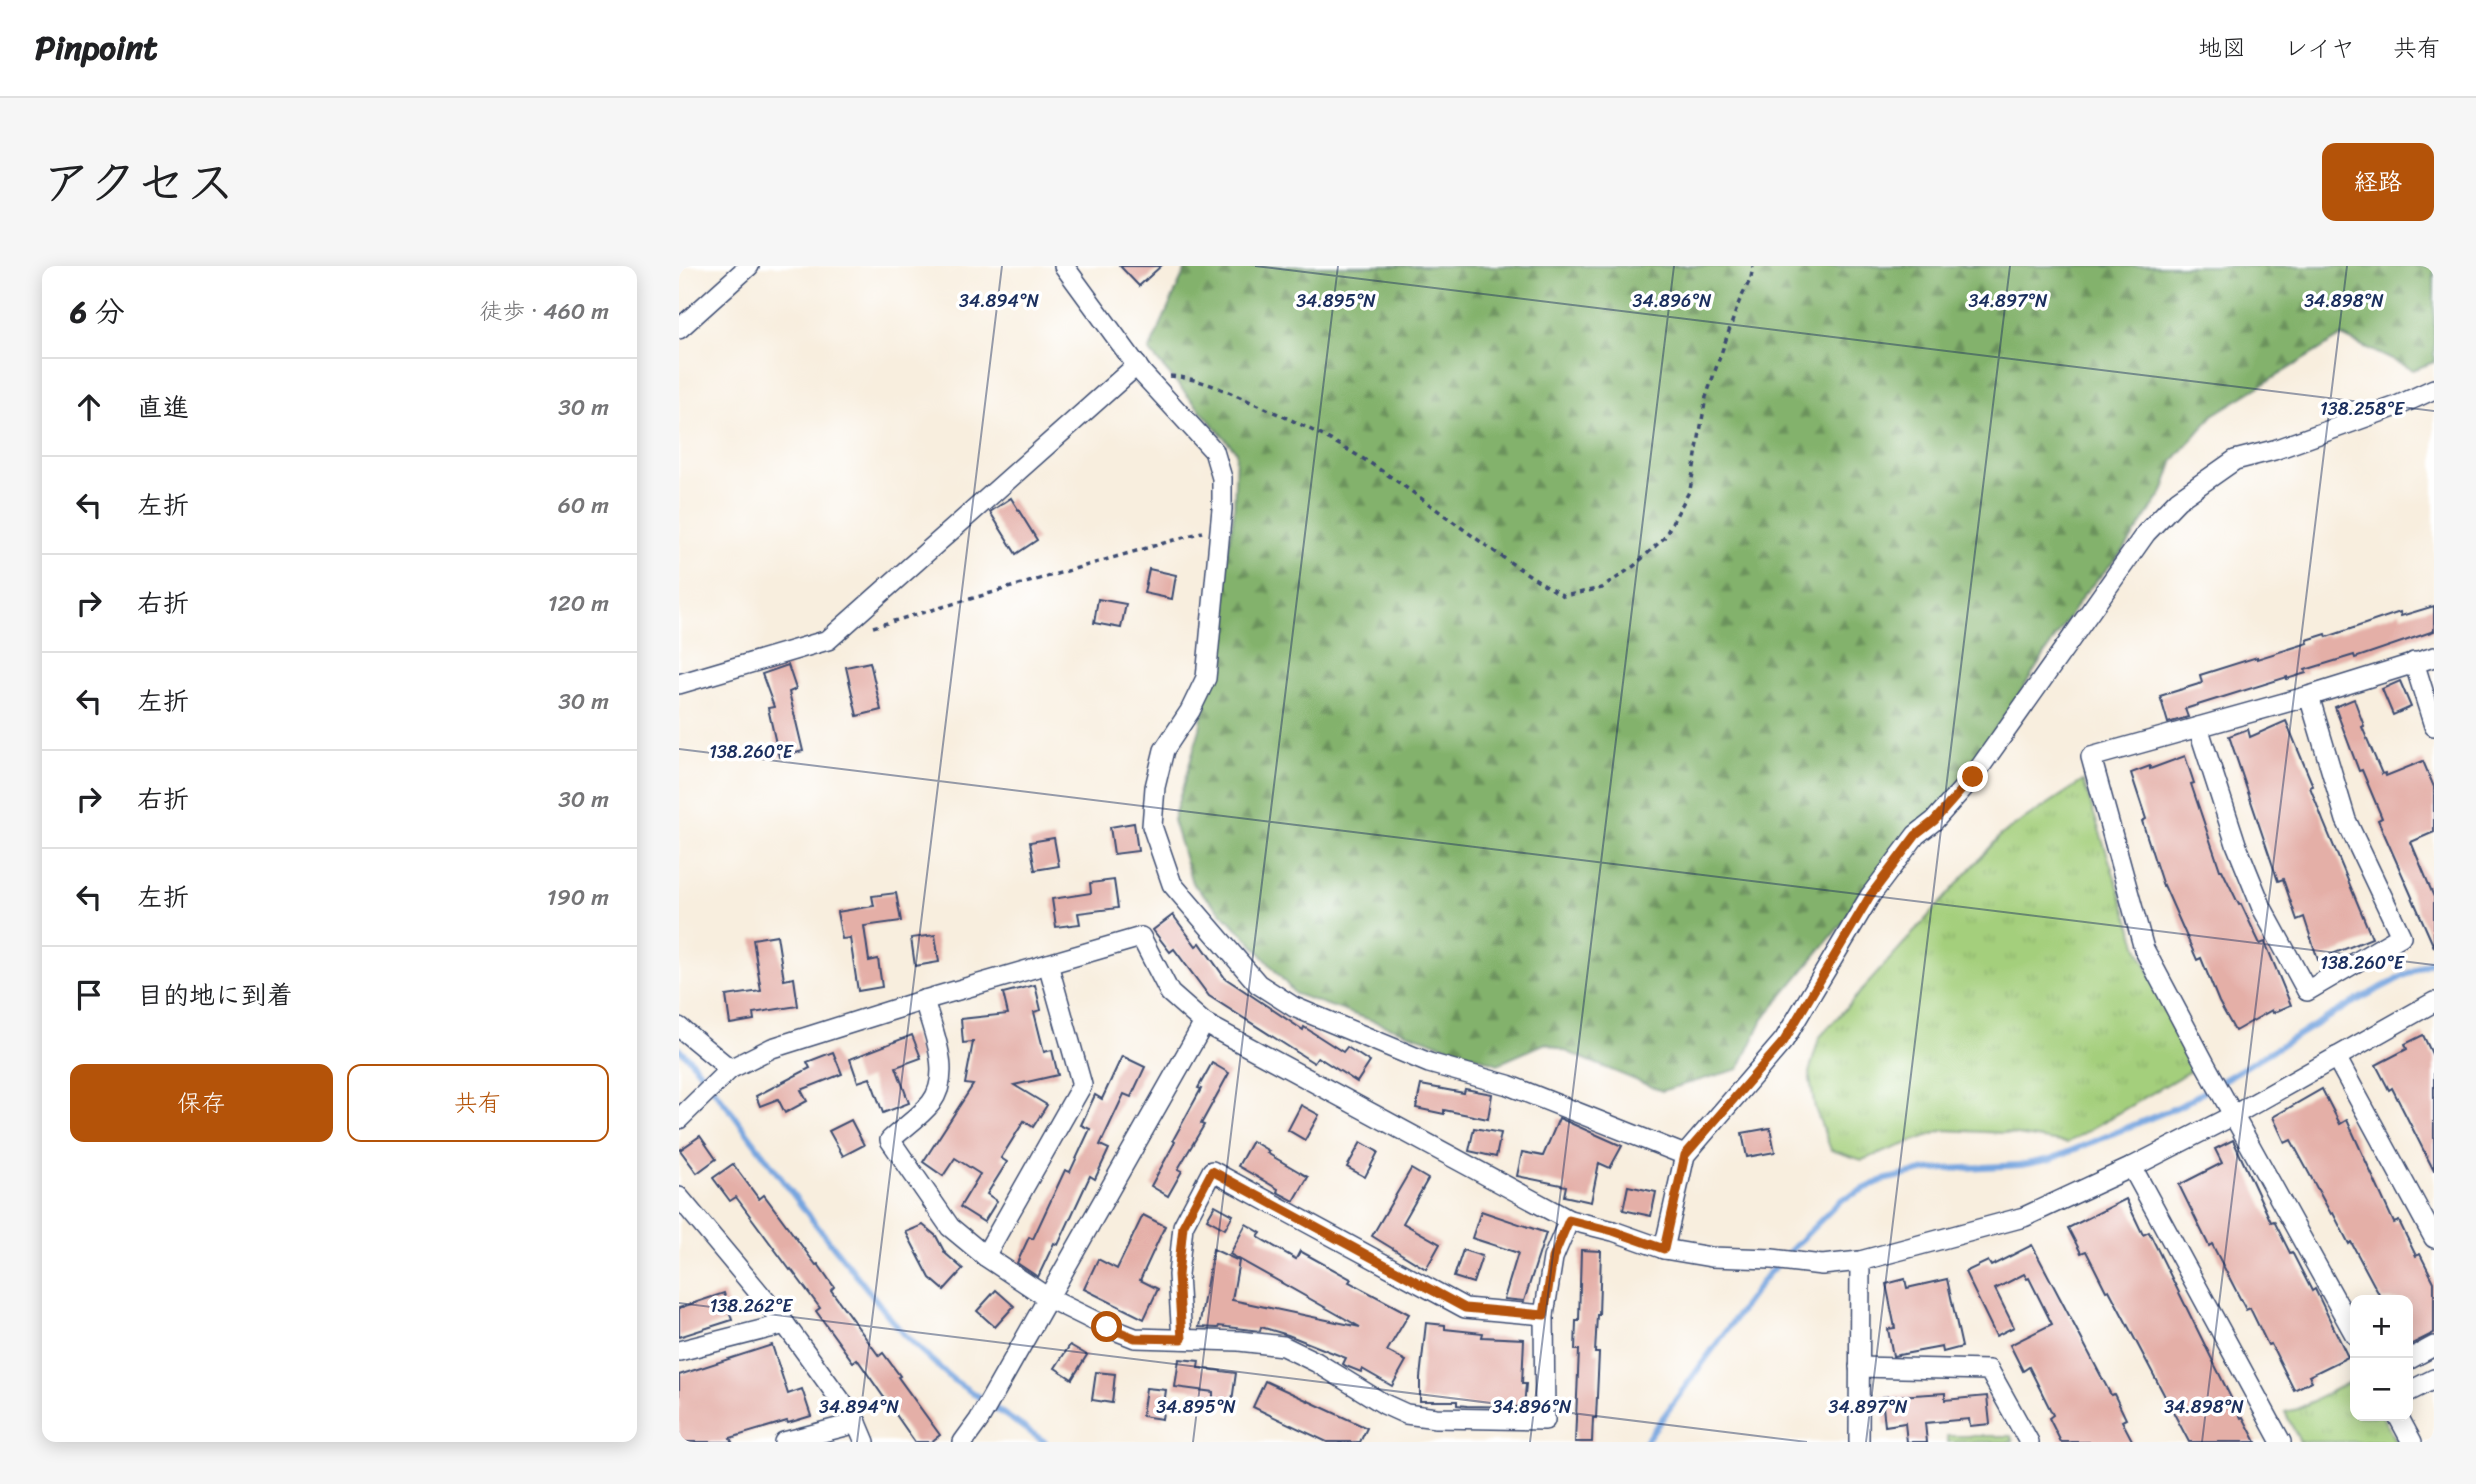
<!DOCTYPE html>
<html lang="ja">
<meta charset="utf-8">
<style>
body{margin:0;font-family:Sriracha,"Klee One",sans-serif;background:#f6f6f6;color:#202124}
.controls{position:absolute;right:21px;bottom:21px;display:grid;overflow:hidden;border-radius:14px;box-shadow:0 4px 18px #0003}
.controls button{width:63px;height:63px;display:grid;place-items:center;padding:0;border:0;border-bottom:2px solid #e0e0e0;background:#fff;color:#202124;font:35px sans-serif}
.stop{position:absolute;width:21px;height:21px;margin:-16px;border:5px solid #b45309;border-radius:50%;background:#fff}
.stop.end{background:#b45309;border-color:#fff;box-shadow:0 2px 7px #0008}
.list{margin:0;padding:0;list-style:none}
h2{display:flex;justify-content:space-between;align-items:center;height:91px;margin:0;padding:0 28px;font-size:30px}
h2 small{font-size:23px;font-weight:400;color:#757577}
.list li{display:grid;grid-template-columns:46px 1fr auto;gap:21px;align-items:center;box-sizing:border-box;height:98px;padding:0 28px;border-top:2px solid #e0e0e0}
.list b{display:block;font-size:26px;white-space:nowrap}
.list em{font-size:23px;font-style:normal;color:#757577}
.actions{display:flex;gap:14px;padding:21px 28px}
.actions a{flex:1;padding:16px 0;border:2px solid #b45309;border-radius:14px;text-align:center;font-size:24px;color:#b45309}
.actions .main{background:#b45309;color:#fff}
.icon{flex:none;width:38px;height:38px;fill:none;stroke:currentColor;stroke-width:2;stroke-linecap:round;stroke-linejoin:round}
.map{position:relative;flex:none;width:1755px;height:1176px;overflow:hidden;border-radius:14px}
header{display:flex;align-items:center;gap:42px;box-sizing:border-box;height:98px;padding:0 35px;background:#fff;border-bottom:2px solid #e0e0e0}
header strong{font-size:33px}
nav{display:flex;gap:38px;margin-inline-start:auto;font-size:24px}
.intro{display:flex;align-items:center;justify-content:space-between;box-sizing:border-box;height:168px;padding:0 42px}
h1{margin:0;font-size:49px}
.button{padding:18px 32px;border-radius:14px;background:#b45309;color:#fff;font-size:24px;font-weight:700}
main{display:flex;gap:42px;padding:0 42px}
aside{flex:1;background:#fff;border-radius:14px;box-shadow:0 4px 18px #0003}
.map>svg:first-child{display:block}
.grass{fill:url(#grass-tufts);stroke:#607f6d;stroke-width:2}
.forest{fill:url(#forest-firs);stroke:#4f7065;stroke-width:2}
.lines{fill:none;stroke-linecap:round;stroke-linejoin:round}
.stream{stroke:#76a5df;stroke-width:6}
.building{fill:#e4afa7}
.minor-casing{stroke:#3c4c71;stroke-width:22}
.path{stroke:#3c4c71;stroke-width:3.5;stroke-dasharray:5 5;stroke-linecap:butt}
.minor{stroke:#fff;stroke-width:19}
.route{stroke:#b45309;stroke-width:9}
.ticks{fill:none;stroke:#1b2f5e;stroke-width:2;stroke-opacity:0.45}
.ticks-label{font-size:18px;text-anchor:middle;fill:#1b2f5e;stroke:#fff;stroke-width:7;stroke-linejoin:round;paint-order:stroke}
</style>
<header>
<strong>Pinpoint</strong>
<nav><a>地図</a><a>レイヤ</a><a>共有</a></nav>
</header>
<div class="intro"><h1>アクセス</h1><a class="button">経路</a></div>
<main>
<aside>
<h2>6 分<small>徒歩 · 460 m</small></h2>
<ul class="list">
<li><svg class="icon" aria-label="ahead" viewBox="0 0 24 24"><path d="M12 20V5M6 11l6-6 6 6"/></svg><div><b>直進</b></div><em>30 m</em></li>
<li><svg class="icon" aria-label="left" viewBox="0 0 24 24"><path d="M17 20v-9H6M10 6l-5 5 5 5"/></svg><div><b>左折</b></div><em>60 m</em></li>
<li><svg class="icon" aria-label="right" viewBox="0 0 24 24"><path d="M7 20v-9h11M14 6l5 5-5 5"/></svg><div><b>右折</b></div><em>120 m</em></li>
<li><svg class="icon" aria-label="left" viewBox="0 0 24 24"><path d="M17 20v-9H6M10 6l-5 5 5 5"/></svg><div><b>左折</b></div><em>30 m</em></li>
<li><svg class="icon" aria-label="right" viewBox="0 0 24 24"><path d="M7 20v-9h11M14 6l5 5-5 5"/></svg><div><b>右折</b></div><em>30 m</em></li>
<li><svg class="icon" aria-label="left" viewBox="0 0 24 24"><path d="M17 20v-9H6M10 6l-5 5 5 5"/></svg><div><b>左折</b></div><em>190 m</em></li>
<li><svg class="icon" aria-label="arrive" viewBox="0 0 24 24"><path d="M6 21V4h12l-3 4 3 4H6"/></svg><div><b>目的地に到着</b></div></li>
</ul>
<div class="actions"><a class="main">保存</a><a>共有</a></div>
</aside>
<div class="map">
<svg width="1755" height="1176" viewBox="0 0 1755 1176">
<defs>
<pattern id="grass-tufts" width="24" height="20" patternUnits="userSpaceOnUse" patternTransform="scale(1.75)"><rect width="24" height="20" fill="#a4cf7c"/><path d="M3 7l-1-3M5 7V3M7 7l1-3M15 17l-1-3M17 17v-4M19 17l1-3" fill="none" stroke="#8db26e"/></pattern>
<pattern id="forest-firs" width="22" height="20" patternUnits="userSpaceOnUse" patternTransform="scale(1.75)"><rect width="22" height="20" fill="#83b26c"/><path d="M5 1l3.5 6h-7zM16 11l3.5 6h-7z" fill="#6a915c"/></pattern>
</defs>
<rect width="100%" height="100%" fill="#fff"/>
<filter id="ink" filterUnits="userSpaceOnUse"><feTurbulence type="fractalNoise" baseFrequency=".0143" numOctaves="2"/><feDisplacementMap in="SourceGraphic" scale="14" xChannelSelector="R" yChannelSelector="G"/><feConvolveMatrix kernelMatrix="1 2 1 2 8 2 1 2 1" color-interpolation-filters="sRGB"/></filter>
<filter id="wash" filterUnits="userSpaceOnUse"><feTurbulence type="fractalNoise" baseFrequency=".00686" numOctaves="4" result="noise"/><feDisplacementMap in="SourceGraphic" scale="28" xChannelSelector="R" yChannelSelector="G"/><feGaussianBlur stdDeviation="1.57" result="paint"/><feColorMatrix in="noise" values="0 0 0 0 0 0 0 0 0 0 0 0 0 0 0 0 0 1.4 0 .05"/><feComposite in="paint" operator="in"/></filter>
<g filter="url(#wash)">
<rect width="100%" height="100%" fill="#f8eede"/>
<g class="grass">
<path d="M1404,515L1460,684L1514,803L1388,877L1326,867L1265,864L1183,894L1152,884L1136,842L1130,807L1140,772L1322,569Z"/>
<path d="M1676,1113V1150H1703L1717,1176H1621L1606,1146L1619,1143Z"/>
<path d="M1268,1170H1332L1334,1176H1268Z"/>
</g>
<path class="forest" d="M508,0H1755V96L1734,104L1663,70L1534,149L1495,194L1484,226L1445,284L1405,328L1294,499L1084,753L1060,803L983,825L867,777L819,798L616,728L570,674L513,617L494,554L521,463L555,246L557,185L470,85Z"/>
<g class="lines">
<g class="stream">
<path d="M0,783L10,792L54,848L131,951L224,1068L273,1113L366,1176"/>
<path d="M1105,991L1162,934L1204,914L1248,904L1342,899L1372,893L1501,840L1671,738L1755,694"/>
<path d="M966,1176L1087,1010L1098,999"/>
</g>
</g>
<g id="blocks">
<g class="building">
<path d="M441,0H482L460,20Z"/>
<path d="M332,232L358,274L337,288L311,246Z"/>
<path d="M470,303L497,309L493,333L465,327Z"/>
<path d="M419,333L447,338L442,362L415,357Z"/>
<path d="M1755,340V365L1676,392L1675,389L1626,404L1627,407L1608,413V411L1506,443L1509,451L1489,457L1481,430L1523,417L1521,409L1578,391V393L1629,377L1628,374L1647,368L1648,371L1721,346L1722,350Z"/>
<path d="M191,396L202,444L178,450L167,401Z"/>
<path d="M109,399L117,423L110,426L124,485L100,491L89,442L95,441L83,408Z"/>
<path d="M1721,415L1732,441L1714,449L1703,423Z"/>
<path d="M1675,433L1685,460L1683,461L1703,508L1706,507L1707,510L1744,495L1755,521V566L1732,576L1755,631V681L1699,554L1703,552L1683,504L1680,505L1656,441Z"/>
<path d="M1607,455L1634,520L1631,521L1645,557L1693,672L1639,694L1625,651L1618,654L1604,613L1599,615L1550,470L1569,463L1571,471Z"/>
<path d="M1506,490L1515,517L1512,518L1541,604H1543L1560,639L1562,638L1581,678L1586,676L1612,739L1594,747L1593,744L1556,765L1540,736L1522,692L1518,694L1485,619L1484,620L1463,555L1467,553L1452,507L1471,500V503Z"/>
<path d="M455,557L459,585L435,588L431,561Z"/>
<path d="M375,572L380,600L356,604L351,576Z"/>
<path d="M435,614L439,642L399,647L401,658L377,661L373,633L412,627L411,617Z"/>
<path d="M217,627L222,655L185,660L190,695L199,693L203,721L179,725L171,672L163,673L158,646L195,640L193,630Z"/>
<path d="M494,649L517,680L521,677L546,712L624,764L625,761L664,786L668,781L691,796L678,816L639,791L635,797L530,730L495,683L491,686L474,664Z"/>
<path d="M98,669L105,714L115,712L119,740L74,747L75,754L51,758L47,730L82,725L74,673Z"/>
<path d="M256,669L260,696L236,700L232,672Z"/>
<path d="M356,719L362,744L355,746L365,786L373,784L379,809L335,819L368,839L354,861L345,855L322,892L328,896L308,928L318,935L305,956L281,941L301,908L276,892L264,910L244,896L294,819L286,818L294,776L284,777L282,753L329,748L324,727Z"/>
<path d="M233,769L242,792L217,801L230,837L204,847L191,812L179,816L171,793Z"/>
<path d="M1744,769L1755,792V905L1713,822L1710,824L1697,799L1728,783L1726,778Z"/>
<path d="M154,786L163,808L122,824L128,835L106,847L99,833L81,840L77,830L131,802L128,796Z"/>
<path d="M443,790L466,801L452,831L445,828L421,879L430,883L416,913L411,910L379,979L375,977L359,1011L338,997L350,971L354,973L386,904L391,906L411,863L402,859L416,829L423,833Z"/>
<path d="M533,797L550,807L522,858L525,859L499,903L503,905L489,930L472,920L496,876L494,874L522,823L519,822Z"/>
<path d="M742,819L785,827L786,823L813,828L809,853L765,844V848L737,842Z"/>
<path d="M1643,823L1661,858L1668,854L1715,957L1720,955L1737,990L1741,988L1755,1016V1067L1729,1080V1034H1703L1672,976L1670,978L1654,947L1652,948L1612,874L1606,877L1594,851Z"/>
<path d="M622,839L640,849L626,874L609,864Z"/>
<path d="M880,852L943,880L931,902L920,897L912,936L885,930L887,920L838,910L843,886L864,890Z"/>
<path d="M172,854L185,879L164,890L150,865Z"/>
<path d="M795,862L822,867L817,891L790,885Z"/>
<path d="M1091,862L1096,886L1068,891L1063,867Z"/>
<path d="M21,870L37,893L18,907L1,884Z"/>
<path d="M1554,874L1592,956L1595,955L1611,987L1613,986L1633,1025L1636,1023L1669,1091L1630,1110L1633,1115L1615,1124L1592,1078L1589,1079L1571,1042L1567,1044L1533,978L1530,980L1500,919L1543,897L1536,883Z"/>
<path d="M573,875L590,885L588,887L629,911L615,935L598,926L599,923L559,900Z"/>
<path d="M682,876L699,886L686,911L668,901Z"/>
<path d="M54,898L80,933L85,929L137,999L139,998L155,1021L152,1024L173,1053L200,1090L204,1087L221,1110L219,1111L261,1169L252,1176H236L178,1093L174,1096L137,1045L141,1042L112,1003L111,1004L57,931L51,935L34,912Z"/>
<path d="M732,903L749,913L724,957L761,978L747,1003L693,970Z"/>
<path d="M949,920L977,926L972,950L944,944Z"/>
<path d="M1447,933L1464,969L1470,966L1562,1152L1564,1151L1577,1176H1510L1430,1024L1427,1025L1407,985L1402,987L1389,962Z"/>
<path d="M536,939L554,949L546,963L528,953Z"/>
<path d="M802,945L867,967L845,1035L825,1033L839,987L793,972Z"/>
<path d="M464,949L486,960L461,1014L479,1023L465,1053L405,1023L419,993L438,1003Z"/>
<path d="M567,958L582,967L579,971L617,993L621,985L672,1013L670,1016L730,1048L708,1085L727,1095L713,1120L683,1103L682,1106L667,1100L664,1098L667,1092L609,1069L582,1061L581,1065L540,1060L539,1062L520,1061L534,983L560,995L553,1034L681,1061L551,988Z"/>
<path d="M244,959L257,970L266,987L284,1003L265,1024L251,1012L227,966Z"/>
<path d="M1353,979L1432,1129L1435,1128L1447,1153L1443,1155L1454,1176H1382L1370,1152L1374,1149L1350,1101L1344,1105L1331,1079L1373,1058L1350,1012L1348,1013L1345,1008L1316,1023L1335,1061L1317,1070L1286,1006L1309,995L1312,1000Z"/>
<path d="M784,984L803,990L794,1017L775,1011Z"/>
<path d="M902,984L922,985L920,1049H918L916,1087H920L917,1152H914L913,1176H896L900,1084H896L897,1055H900Z"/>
<path d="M1226,1013L1228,1022L1268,1013L1283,1081L1264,1086L1263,1081L1214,1090L1209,1063L1216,1062L1207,1018Z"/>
<path d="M317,1024L335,1040L316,1061L298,1045Z"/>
<path d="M45,1027L53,1054L0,1071V1042Z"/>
<path d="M747,1057L766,1059V1063L804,1067L803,1071L845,1073L843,1118H847L845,1141L788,1140L778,1139V1135H741V1112Z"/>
<path d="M93,1079L109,1128L123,1123L132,1150L109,1157L108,1155L51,1172L53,1176H0V1109Z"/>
<path d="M391,1079L408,1089L393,1113L376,1102Z"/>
<path d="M500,1093L520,1095L519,1102L557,1107L553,1135L534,1133V1126L496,1121Z"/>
<path d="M417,1106L436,1108L433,1137L413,1134Z"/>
<path d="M586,1115L688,1162L681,1176H648L574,1141Z"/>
<path d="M467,1122L487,1124L483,1153L463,1150Z"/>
<path d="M1266,1127V1134L1308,1130L1311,1158L1291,1160L1290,1153L1246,1157L1248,1176H1228L1226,1157L1206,1160L1203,1131Z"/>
</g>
</g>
</g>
<g filter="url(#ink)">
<use href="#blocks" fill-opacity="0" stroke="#3c4c71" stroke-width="2"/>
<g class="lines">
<g class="minor-casing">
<g id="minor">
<path d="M385,0L464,108L535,185L543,212V243L527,412L511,445L485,484L476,521L473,560L493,618L579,718L615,741L750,797L829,819L1006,889"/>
<path d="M0,63L70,0"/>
<path d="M1735,396L1755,460"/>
<path d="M0,418L149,374L458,99"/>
<path d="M1519,461L1557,578L1583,642L1628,725L1722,670L1667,554L1630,430"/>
<path d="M245,734C254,766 274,808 252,837C241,851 224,862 211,874L271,961L306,990L369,1032L428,1061L456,1072L560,1075L604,1080L637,1096L705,1138L727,1148L757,1152L866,1154L865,1049L874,992L890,954"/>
<path d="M0,761L51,803"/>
<path d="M1657,791L1755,972"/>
<path d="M0,853L51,803L93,782L245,734L462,671L491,727L525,757L890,954L934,965L985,983L1032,991L1093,993L1143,999L1181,995L1345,951L1453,901L1555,849L1755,736"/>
<path d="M1453,901L1602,1176"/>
<path d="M0,931L106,1058L178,1157L186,1176"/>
<path d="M985,983L1006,889L1105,774L1191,630L1237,569L1255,555L1294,511L1467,267L1499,234L1556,194L1595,184L1718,140L1755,123"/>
<path d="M306,990L403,819L369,698"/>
<path d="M1676,1069L1526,798L1465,683L1412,491L1630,430L1755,391"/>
<path d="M503,1073L499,1009L504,960L533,905L786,1042L865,1049"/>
<path d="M0,1085L106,1058"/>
<path d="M1729,1094L1755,1080"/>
<path d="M1180,1101L1310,1104L1350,1176"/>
<path d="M1729,1126L1755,1113"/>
<path d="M1719,1150L1733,1176"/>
<path d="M105,1176L178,1157"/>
<path d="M284,1176L300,1154L525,757"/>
<path d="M1180,1176L1181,995"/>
</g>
</g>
<g class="path">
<path d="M491,110C520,112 545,124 572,136C612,153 653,173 691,197C757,240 816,291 885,330L923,322L955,300L985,272L1011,224L1027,131L1060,36L1072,12L1074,0"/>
<path d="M194,361L523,266"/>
</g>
<use href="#minor" class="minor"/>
</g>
</g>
<g class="lines" filter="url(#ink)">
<path class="route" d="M428,1061L456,1072L503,1073L499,1009L504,960L533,905L786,1042L865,1049L874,992L890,954L934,965L985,983L1006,889L1105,775L1191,630L1237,569L1255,555L1294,511"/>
</g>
<path class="ticks" d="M576,0L1755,145M0,483L1755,699M0,1037L1128,1176M178,1176L323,0M514,1176L659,0M851,1176L995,0M1187,1176L1331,0M1523,1176L1668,0"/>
<g class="ticks-label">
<text x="320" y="41">34.894°N</text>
<text x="657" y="41">34.895°N</text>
<text x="993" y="41">34.896°N</text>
<text x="1329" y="41">34.897°N</text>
<text x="1665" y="41">34.898°N</text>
<text x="1683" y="149">138.258°E</text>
<text x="72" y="492">138.260°E</text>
<text x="1683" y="703">138.260°E</text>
<text x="72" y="1046">138.262°E</text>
<text x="180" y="1147">34.894°N</text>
<text x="517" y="1147">34.895°N</text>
<text x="853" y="1147">34.896°N</text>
<text x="1189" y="1147">34.897°N</text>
<text x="1525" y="1147">34.898°N</text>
</g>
</svg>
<div class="controls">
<button>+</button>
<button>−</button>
</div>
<div class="stop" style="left:428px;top:1061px"></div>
<div class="stop end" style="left:1294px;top:511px"></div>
</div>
</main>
